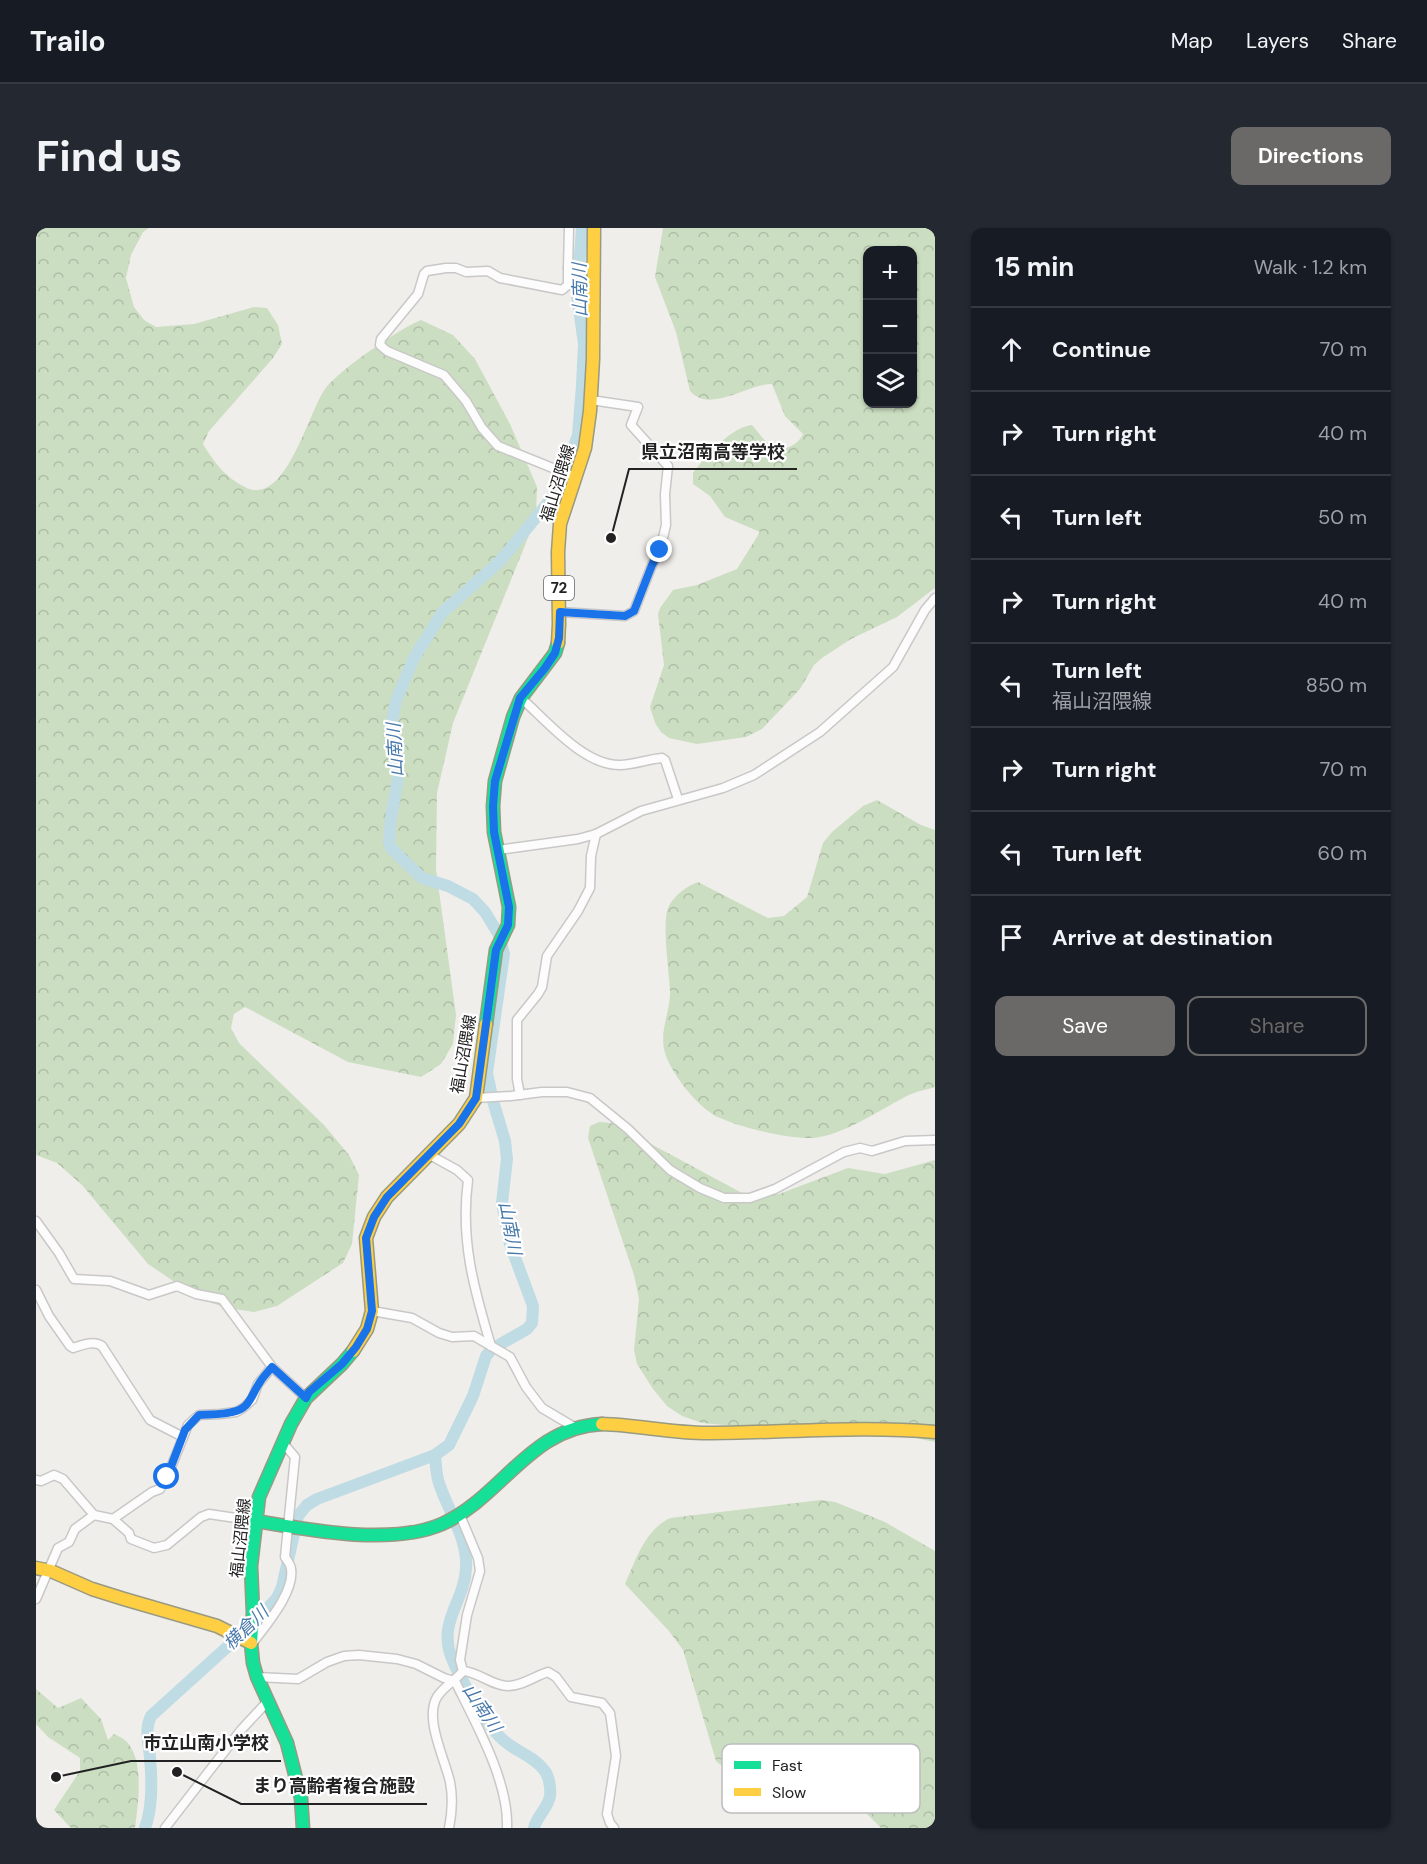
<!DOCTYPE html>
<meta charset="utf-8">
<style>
body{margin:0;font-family:"DM Sans","Noto Sans JP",sans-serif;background:#242831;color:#f1f3f6}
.controls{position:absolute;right:18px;top:18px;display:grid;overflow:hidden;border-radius:12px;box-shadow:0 2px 4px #0004}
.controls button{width:54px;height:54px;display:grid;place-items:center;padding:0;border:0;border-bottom:2px solid #363941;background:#171b24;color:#f1f3f6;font:30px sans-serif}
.stop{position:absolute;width:18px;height:18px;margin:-14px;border:4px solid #1a73e8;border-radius:50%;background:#fff}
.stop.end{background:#1a73e8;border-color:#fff;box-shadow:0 2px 6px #0008}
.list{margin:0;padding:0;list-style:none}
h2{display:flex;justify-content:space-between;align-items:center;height:78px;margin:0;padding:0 24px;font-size:26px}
h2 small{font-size:20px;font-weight:400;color:#9ea1a6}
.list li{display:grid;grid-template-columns:39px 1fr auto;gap:18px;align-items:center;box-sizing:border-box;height:84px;padding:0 24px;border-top:2px solid #363941}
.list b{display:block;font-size:22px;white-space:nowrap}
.list p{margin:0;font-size:20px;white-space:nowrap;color:#9ea1a6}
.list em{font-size:20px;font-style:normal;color:#9ea1a6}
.actions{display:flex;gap:12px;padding:18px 24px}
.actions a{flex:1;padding:14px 0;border:2px solid #6a6968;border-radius:12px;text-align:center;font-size:21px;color:#6a6968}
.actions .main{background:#6a6968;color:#fff}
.icon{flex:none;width:33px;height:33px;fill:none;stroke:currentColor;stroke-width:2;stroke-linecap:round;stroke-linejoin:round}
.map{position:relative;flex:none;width:899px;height:1600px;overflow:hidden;border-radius:12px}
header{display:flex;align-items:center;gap:36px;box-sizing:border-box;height:84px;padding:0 30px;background:#171b24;border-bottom:2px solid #363941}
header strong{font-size:28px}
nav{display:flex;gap:33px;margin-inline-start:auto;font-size:21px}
.intro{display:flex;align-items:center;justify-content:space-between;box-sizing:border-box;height:144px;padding:0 36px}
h1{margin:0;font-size:42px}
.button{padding:15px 27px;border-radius:12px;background:#6a6968;color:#fff;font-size:21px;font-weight:700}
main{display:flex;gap:36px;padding:0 36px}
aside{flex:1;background:#171b24;border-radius:12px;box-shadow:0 2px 4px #0004}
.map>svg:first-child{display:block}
.forest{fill:url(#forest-crowns);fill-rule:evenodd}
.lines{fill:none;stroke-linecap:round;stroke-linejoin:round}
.river{stroke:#bfdbe3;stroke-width:12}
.street-casing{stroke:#c9c8c7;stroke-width:11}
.fast-casing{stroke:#999a82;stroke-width:15}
.slow-casing{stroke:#999a82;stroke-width:15}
.street{stroke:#fdfcfc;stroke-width:8}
.fast{stroke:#16e098;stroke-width:12}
.slow{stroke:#ffcf43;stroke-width:12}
.route{stroke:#1a73e8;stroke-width:8}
.labels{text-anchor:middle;stroke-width:4.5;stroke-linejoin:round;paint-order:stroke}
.shield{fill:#fff;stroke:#646464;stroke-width:1.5}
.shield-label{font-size:15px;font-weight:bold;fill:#222}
.street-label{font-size:16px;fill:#222;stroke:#fff}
.water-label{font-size:18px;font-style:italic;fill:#4a7aab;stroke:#fff}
.key{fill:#fff;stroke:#bdbdbd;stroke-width:1.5}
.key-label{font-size:16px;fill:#222}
.leader{fill:none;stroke:#222;stroke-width:2}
.callout-dot{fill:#222;stroke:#fff;stroke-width:2}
.callout-label{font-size:18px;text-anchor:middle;font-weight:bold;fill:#222;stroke:#fff;stroke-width:4.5;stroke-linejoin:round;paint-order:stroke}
</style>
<header>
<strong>Trailo</strong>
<nav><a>Map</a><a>Layers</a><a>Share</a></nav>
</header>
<div class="intro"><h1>Find us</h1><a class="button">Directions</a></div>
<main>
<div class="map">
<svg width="899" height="1600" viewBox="0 0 899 1600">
<defs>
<pattern id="forest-crowns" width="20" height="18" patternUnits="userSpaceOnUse" patternTransform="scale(1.5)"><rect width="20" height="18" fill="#cbdec1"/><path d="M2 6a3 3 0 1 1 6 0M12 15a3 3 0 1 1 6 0" fill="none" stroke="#aebea6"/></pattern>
</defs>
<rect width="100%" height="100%" fill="#f0eeeb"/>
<g class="forest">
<path d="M0,0H113L107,4L95,27L90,50L98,79L108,92L120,99L158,96L218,79L231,80L242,97L246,116L237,130L173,203L167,216C178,234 190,251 211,260C250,277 272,185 289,161C303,142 363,101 385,92L417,107L439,131L474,196L501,259L500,290L417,495L401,565L400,641L420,787L417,816L405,836L385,849L312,834L209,779L198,786L195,800L203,815L288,897L313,927L323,947L316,1016L307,1035L241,1078L218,1084L191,1080L164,1071L112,1036L46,957L21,935L0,927Z"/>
<path d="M627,0H899V360L861,389L815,411L786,430L778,437L764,461L726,501L710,509L661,516L633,510L625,504L619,495L614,479L628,437L622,386L624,380L637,362L661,357L701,341L724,304L689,289L674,268L657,256V245C669,229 695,199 716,197L730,214L745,221C754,220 763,215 767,206L749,188L736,156C711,156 674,186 654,163L640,104L619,49ZM832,22H876V176H832Z"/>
<path d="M841,572L885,597L899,602V859C890,862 881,863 873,867C847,880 806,908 777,910C752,911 707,900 684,890C663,882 632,842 628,821C624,801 635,781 634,762C633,743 626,696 632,680C637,668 651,658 662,654L732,690L748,688L771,669L787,615L796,604L827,578Z"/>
<path d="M563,894L576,895L706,965L723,968L743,966L812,940L849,946L899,932V1214L865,1207L816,1201L723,1200L666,1195L646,1188L631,1178L617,1161L601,1136L598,1122L603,1071L598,1047L552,910L554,898Z"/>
<path d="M785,1272L799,1274L849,1294L899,1323V1600H845C827,1581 800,1556 774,1549C769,1547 761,1548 756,1548C731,1547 699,1551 680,1533L647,1422L633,1403L589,1356C600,1332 608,1303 634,1290Z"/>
<path d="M0,1461L22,1480L45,1470L65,1491L72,1512L78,1506C82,1508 87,1510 90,1513C109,1532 102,1576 99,1600H35L18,1582L44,1543V1530L12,1509L0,1496Z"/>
</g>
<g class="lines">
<g class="river">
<path d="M399,1227C400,1237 400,1249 404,1258C413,1284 432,1312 430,1340C429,1372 402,1394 415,1428C423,1449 448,1493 464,1509C477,1523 497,1527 508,1542C513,1547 515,1561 514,1568C512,1580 501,1588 498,1600"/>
<path d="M109,1600C117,1579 116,1552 114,1530C113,1515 108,1502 115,1488L220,1393L241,1370L246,1359L262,1288L271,1277L281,1271L399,1227L413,1217L437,1168L450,1128L456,1121L491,1101L496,1095L497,1078L474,1016L466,975L471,931L469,913L457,873L451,845L468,726L463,707L449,684L437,671L412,658L386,650L355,620L353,614L355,590L362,550L355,499L360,473L378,430L406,385L464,333L516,270L536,224L542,207L546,157L548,116L541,67L546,0"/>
</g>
<g class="street-casing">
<g id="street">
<path d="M532,40L533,0"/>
<path d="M539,249L462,218L446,200L430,173L408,147L351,123L344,117L345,111L382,66L388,46L391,43L410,40H420L430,44L452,43L464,50L526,62L532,57V40L556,39"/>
<path d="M524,384L589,388L598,383L616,337L624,322L630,297L629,266L632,238L595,197L602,179L555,172"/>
<path d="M485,470C510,492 548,538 584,537C598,537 612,531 626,530L629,532L642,571"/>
<path d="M462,622L542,611L560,606L605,583L687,560L718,547L784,504L857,439L889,382L899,370"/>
<path d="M484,867L481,851V792L502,766L506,759L511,728L542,683L554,660L555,628L560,606"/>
<path d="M440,870L475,868L506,864H531L554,870L592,901L634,942L664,960L688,970H714L739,961L808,924L824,920L836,923L869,913L899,912"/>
<path d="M392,926L421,942L432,952C424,1012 438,1061 455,1118"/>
<path d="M0,993L23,1025L38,1051L74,1053L113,1067L141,1058L160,1066L186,1071L236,1139L270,1170"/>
<path d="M0,1062L13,1088L34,1118L37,1120C46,1117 58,1112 66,1118L114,1192L147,1209"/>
<path d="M336,1083L376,1090L403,1105L416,1109L438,1108L474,1129L490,1159L506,1180L538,1199"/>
<path d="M0,1252L5,1253L18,1247L27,1251L58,1287L77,1291L93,1305L95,1311L118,1320L131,1317L165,1289L173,1286L220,1293"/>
<path d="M424,1287L442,1330L444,1343L431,1387L424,1432L427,1443"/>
<path d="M77,1291L116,1264L124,1261L131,1249L152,1197L163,1187L184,1186L200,1184L207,1180L216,1172L222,1156L236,1139"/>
<path d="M0,1371L22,1320L33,1314L39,1301L58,1287"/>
<path d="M216,1416C229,1398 259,1364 255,1341C255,1337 251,1332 249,1329L259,1229L247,1215"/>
<path d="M427,1443C443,1444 456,1458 472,1458C486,1458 499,1448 512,1444L520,1449L535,1469L566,1475L574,1485L580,1528L571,1586L574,1595L578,1600"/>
<path d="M221,1449L262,1451L291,1434L308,1428L323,1427L361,1431L380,1436L408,1450L419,1453C439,1494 473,1553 471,1600"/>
<path d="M129,1600L205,1502L232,1473"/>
<path d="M413,1600C416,1585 417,1569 414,1554C409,1531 388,1491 401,1469C408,1458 419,1453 427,1443"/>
</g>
</g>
<g class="fast-casing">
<g id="fast">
<path d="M450,796L460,722L472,697L473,679L458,604L457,578L459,553L477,489L485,470L519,425L522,415"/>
<path d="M220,1293C272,1302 356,1318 406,1296C466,1269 494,1199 566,1196"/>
<path d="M267,1600L265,1570L251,1515L221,1449L217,1435L215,1415L217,1385L215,1338L223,1269L255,1196L270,1170L306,1136L317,1123"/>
</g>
</g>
<g class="slow-casing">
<g id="slow">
<path d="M522,415L523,396L522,324L524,296L549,220L554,183L557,131L558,0"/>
<path d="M317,1123L331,1101L336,1083L330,1010L338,989L351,969L423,896L440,870L450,796"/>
<path d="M566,1196C601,1197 636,1205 671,1205C747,1205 823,1197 899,1204"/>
<path d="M0,1340L15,1343L56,1361L88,1371L181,1398L215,1415"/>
</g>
</g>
<use href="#street" class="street"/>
<use href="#fast" class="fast"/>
<use href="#slow" class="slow"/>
</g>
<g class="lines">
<path class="route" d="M131,1249L149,1202L163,1187C174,1186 185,1187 196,1184C214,1181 215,1167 224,1154C227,1149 232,1144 236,1139L270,1170L273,1164L306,1136L320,1119L331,1101L336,1083L330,1010L338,989L351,969L423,896L440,870L460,722L472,697L473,679L458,604L457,578L459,553L484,470L509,440L519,425L523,410L524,384L589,388L598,383L616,337L624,322"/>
</g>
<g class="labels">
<rect class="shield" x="508" y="348" width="30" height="24" rx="4.5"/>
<g class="shield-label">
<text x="523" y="365">72</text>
</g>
<g class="street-label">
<text transform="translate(521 255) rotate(-73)" y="6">福山沼隈線</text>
<text transform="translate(427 826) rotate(-80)" y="6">福山沼隈線</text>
<text transform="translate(204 1310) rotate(-84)" y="6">福山沼隈線</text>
</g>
<g class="water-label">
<text transform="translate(544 62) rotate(-91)" y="6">山南川</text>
<text transform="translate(359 522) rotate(-93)" y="6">山南川</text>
<text transform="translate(474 1000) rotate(79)" y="6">山南川</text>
<text transform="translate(210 1400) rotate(-44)" y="6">横倉川</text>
<text transform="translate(446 1480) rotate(56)" y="6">山南川</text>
</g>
</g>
<rect x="686" y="1516" width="198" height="69" rx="9" class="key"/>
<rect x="698" y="1533" width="27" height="8" fill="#16e098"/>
<rect x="698" y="1560" width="27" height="8" fill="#ffcf43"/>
<g class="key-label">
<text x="736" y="1543">Fast</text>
<text x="736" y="1570">Slow</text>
</g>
<path class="leader" d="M575 310L593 241H761M20 1549L95 1533H245M141 1544L205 1576H391"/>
<g class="callout-dot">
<circle cx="575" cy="310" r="6"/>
<circle cx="20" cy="1549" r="6"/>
<circle cx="141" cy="1544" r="6"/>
</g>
<g class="callout-label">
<text x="677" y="230">県立沼南高等学校</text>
<text x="170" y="1521">市立山南小学校</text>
<text x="298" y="1564">まり高齢者複合施設</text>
</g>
</svg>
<div class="controls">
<button>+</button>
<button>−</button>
<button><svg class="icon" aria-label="layers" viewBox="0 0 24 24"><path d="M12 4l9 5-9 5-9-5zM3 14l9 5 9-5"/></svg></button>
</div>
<div class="stop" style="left:131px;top:1249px"></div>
<div class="stop end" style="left:624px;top:322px"></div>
</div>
<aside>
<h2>15 min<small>Walk · 1.2 km</small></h2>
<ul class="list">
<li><svg class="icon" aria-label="ahead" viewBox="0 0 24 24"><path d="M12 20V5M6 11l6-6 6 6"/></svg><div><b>Continue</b></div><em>70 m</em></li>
<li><svg class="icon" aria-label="right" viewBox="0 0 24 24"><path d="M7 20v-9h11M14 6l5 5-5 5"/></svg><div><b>Turn right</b></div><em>40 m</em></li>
<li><svg class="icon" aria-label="left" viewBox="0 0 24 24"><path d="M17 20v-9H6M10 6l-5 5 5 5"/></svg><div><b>Turn left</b></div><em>50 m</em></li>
<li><svg class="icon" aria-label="right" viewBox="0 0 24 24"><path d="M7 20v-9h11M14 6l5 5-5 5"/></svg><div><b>Turn right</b></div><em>40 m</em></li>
<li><svg class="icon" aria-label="left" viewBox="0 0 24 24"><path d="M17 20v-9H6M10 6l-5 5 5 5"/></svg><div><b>Turn left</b><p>福山沼隈線</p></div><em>850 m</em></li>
<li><svg class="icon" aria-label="right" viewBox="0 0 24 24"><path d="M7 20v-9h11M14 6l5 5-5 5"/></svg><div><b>Turn right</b></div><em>70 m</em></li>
<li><svg class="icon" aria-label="left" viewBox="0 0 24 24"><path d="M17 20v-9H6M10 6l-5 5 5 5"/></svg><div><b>Turn left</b></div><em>60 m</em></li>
<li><svg class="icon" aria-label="arrive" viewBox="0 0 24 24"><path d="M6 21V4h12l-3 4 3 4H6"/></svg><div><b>Arrive at destination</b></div></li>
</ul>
<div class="actions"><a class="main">Save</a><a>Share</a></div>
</aside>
</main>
